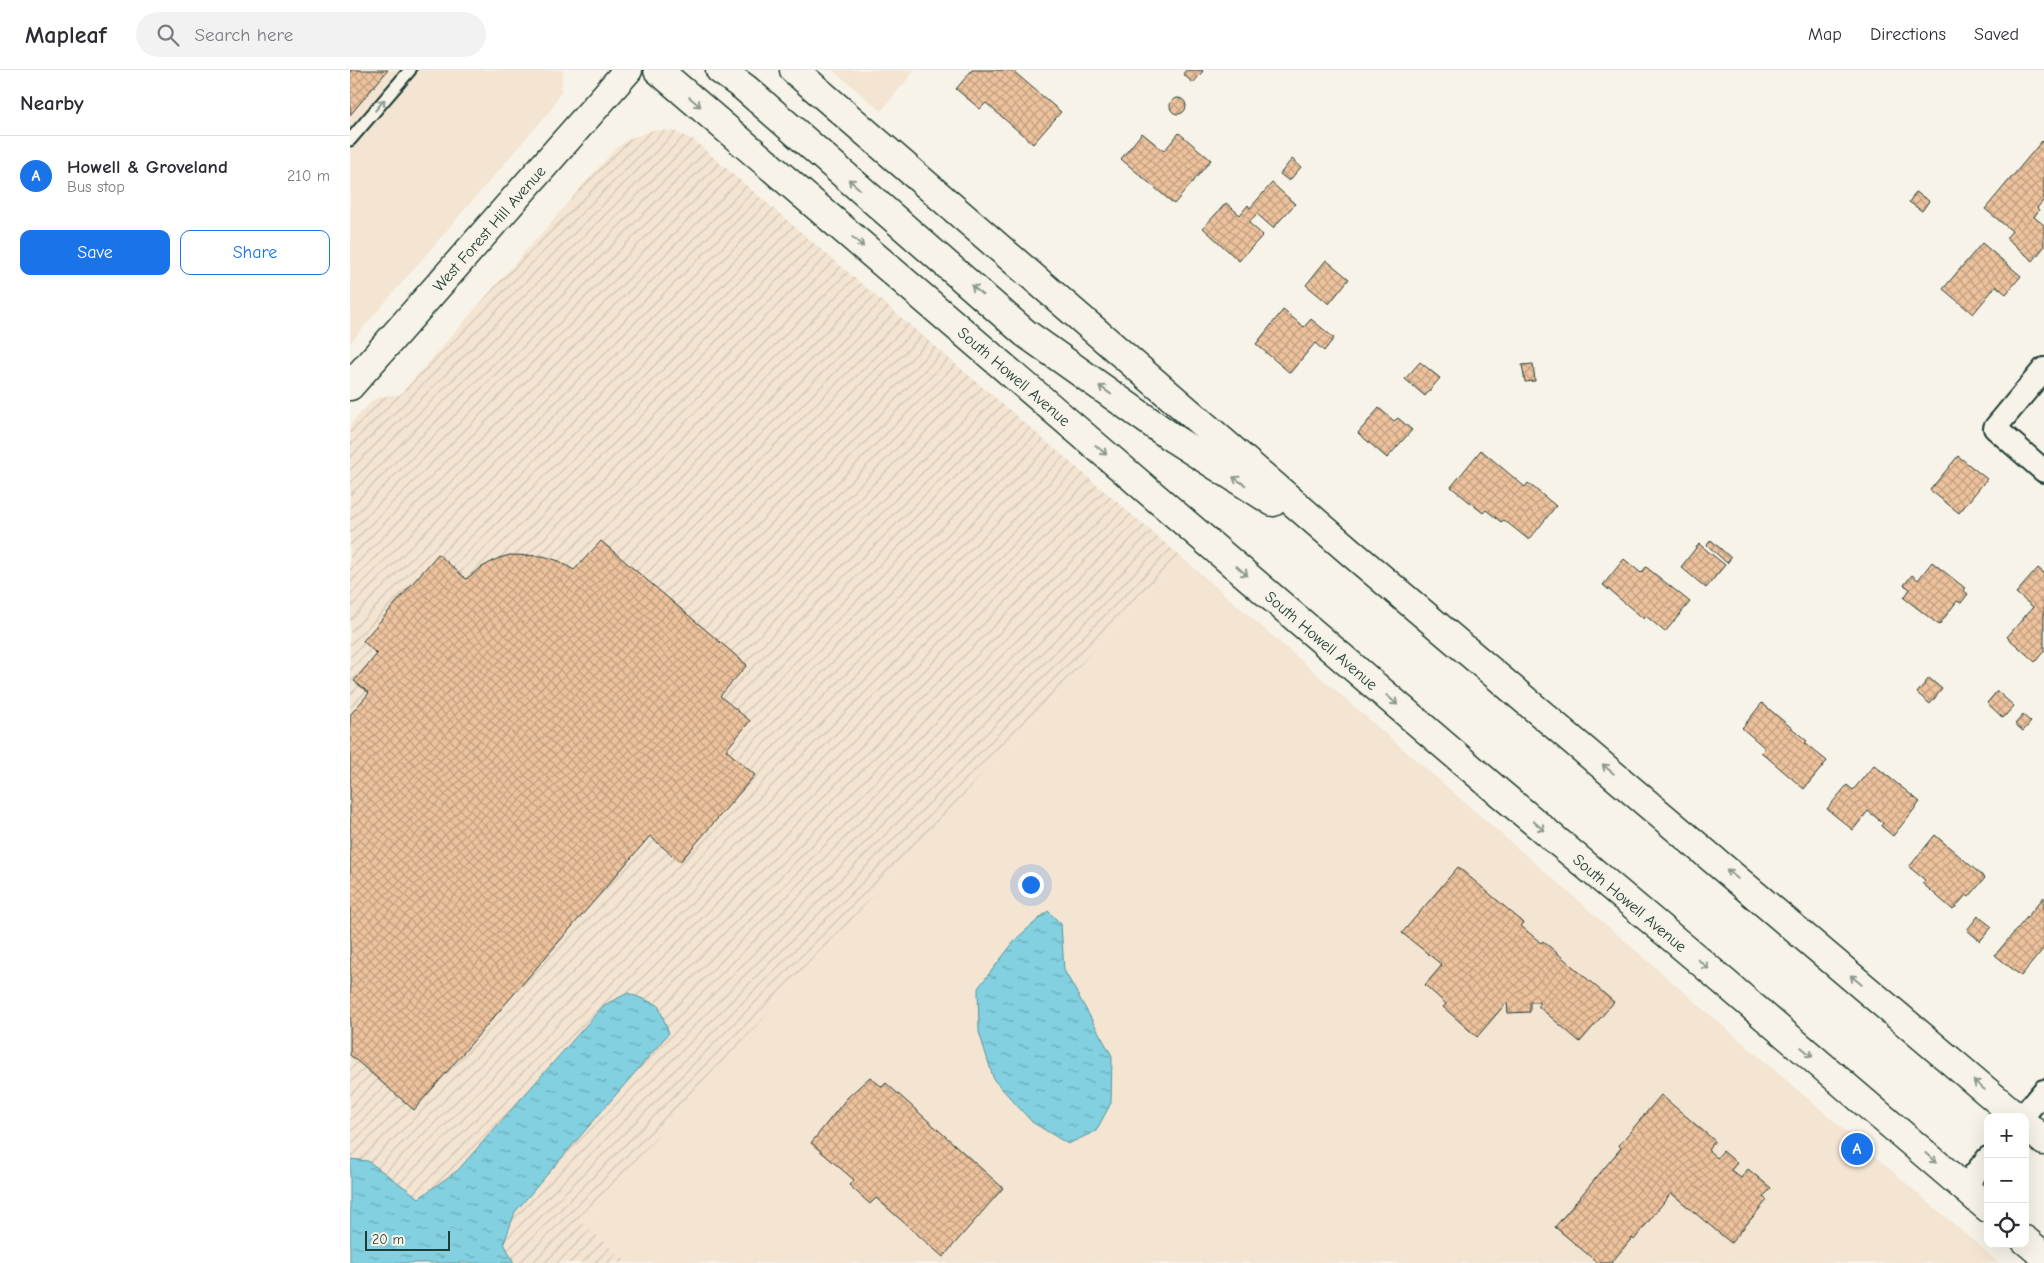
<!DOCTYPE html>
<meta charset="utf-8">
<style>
body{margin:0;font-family:"Comic Neue",sans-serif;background:#f2f2f3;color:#2b2b33}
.controls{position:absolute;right:15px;bottom:15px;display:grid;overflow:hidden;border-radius:10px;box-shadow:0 5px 20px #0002}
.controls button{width:45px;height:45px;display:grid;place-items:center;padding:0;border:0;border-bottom:1px solid #e1e1e2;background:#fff;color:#2b2b33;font:25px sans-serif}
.scale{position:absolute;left:15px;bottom:12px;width:85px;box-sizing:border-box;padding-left:5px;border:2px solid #1f3d34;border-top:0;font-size:14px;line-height:18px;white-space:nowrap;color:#1f3d34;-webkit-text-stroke:4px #f7f3e8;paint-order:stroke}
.you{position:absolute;left:680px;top:814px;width:18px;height:18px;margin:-12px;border:4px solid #fff;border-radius:50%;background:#1a73e8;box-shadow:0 0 0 8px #1a73e833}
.badge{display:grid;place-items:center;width:32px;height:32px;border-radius:50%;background:#1a73e8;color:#fff;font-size:16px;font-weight:700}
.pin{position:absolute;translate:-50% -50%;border:2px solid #fff;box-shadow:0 1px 5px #0006}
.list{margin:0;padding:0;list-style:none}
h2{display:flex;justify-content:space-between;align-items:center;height:65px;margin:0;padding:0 20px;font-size:21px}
h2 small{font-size:16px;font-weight:400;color:#7c7c81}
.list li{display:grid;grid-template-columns:32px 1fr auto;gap:15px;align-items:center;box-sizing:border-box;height:80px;padding:0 20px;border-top:1px solid #e1e1e2}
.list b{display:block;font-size:19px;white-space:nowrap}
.list p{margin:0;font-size:16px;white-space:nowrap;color:#7c7c81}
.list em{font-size:16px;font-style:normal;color:#7c7c81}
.actions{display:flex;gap:10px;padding:15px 20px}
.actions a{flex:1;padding:11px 0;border:1px solid #1a73e8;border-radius:10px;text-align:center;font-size:18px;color:#1a73e8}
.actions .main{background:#1a73e8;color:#fff}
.icon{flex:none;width:28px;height:28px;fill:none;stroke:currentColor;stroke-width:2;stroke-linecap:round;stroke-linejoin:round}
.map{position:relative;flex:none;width:1694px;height:1193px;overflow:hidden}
header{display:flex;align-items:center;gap:30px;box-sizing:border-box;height:70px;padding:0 25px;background:#fff;border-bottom:1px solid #e1e1e2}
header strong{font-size:24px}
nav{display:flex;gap:28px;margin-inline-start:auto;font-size:18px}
.search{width:350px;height:45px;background:#f2f2f3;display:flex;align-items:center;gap:12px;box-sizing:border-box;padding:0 18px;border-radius:28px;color:#7c7c81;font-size:19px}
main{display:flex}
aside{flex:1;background:#fff}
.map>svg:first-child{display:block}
.built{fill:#f4e4d2}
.industrial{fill:url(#industrial-furrows)}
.water{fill:url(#water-ripples);stroke:#5a959b}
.building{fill:url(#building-cross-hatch);stroke:#1f3d34}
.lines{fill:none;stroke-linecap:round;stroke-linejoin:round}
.lane-casing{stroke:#1f3d34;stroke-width:15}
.street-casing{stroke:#1f3d34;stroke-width:26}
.secondary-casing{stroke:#1f3d34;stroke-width:31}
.primary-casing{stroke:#1f3d34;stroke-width:31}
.lane{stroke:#f7f3e8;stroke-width:11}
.street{stroke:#f7f3e8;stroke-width:22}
.secondary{stroke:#f7f3e8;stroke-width:28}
.primary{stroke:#f7f3e8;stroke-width:28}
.oneway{stroke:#8b988e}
.labels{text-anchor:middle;stroke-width:4;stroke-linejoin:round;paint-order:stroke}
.street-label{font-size:16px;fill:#1f3d34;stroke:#f7f3e8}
</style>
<header>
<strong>Mapleaf</strong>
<div class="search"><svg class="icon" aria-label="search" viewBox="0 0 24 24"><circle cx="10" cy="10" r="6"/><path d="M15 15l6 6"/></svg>Search here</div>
<nav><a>Map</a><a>Directions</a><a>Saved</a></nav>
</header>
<main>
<aside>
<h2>Nearby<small></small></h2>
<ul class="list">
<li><span class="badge">A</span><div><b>Howell &amp; Groveland</b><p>Bus stop</p></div><em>210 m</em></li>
</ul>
<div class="actions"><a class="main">Save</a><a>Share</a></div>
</aside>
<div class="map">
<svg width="1694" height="1193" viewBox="0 0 1694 1193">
<defs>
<pattern id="industrial-furrows" width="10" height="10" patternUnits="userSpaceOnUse" patternTransform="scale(1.25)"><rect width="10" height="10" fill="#f4e4d2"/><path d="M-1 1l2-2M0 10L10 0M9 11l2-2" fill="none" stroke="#d1c4b5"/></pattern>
<pattern id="water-ripples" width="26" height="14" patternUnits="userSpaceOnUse" patternTransform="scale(1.25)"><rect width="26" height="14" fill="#82d0e0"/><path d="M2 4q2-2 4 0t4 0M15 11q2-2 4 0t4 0" fill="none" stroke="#6aaab6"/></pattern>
<pattern id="building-cross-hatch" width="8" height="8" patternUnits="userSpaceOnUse" patternTransform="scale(1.25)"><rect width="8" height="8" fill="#eec29d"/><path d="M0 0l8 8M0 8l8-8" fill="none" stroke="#c09f81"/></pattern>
</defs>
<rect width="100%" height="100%" fill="#f7f3e8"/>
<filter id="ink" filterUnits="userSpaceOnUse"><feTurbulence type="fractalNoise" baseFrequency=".02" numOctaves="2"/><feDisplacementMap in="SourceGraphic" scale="10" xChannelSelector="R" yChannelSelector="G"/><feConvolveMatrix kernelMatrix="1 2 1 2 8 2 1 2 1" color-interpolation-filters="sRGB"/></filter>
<g filter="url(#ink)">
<g class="built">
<path d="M0,0H212L213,3L211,21L202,38L0,273Z"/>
<path d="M483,0H565L531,41Z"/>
<path d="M829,485L1359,944L1649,1193H278L230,1152Z"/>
</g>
<path class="industrial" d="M303,60L323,61L342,69L829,485L231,1152L278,1193H0V355L24,329L41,325H50L266,78L279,69Z"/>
<g class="water">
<path d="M698,841L711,854L714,900L762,986L761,1033L746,1061L718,1074L682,1052L644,1010L629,962L628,918L667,868Z"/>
<path d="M278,923L308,935L319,963L165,1142L154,1173L164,1193H0V1089L18,1091L69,1128L108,1100L254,935Z"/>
</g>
<g class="building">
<path d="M0,0H38L0,45Z"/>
<path d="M622,0H662L711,42L683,74L636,33L630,39L606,19Z"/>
<path d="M836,0H852L853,1L843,13L833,4Z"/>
<circle cx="828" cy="36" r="8"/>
<path d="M792,63L814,81L829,63L861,90L824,134L771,89Z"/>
<path d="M1692,71L1694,73V130L1687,138L1689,140L1684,147L1694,155V177L1683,191L1656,168L1662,161L1635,139Z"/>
<path d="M942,89L951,97L939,111L930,104Z"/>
<path d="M922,113L945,134L923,158L907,144L899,153L913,165L889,191L853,158L876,133L890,145L898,135L900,138Z"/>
<path d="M1566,122L1579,131L1572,141L1559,132Z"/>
<path d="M1632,173L1671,206L1656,224L1646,216L1623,244L1593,219Z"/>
<path d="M976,190L999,209L979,234L956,215Z"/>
<path d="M933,240L954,257L961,249L984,268L974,281L965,273L940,303L906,274Z"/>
<path d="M1070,292L1090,308L1075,326L1055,309Z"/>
<path d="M1183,294L1185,311L1175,312L1172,295Z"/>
<path d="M1029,338L1044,351L1048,348L1062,360L1037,388L1008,363Z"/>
<path d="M1131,380L1175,417L1178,413L1206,436L1179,470L1154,450L1151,452L1136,440L1133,443L1101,417Z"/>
<path d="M1608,386L1637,409L1609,443L1580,420Z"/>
<path d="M1361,470L1381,488L1377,493L1357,475Z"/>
<path d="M251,471L397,595L370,626L400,651L376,680L405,705L330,792L300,766L64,1040L0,985V645L19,623L4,611L27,584L13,571L88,484L116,509L132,497L149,488L160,485L193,486L209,491L224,500Z"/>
<path d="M1349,474L1375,495L1356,518L1331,497Z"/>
<path d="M1274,489L1291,503L1296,497L1340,532L1315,562L1296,546L1294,549L1253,515Z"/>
<path d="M1582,492L1615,518L1613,520L1618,524L1611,533L1607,531L1589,555L1554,528L1560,519L1554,515L1562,505L1568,510Z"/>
<path d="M1688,498L1694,503V581L1685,592L1657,567L1683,537L1666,523Z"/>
<path d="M1579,608L1592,619L1580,634L1567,623Z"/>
<path d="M1647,621L1664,636L1653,648L1637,633Z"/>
<path d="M1412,633L1457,671L1455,673L1477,691L1454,719L1411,682L1415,678L1392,658Z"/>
<path d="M1673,645L1681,652L1673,661L1665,654Z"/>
<path d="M1524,695L1570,732L1543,766L1531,756L1533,753L1518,741L1503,760L1477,739L1497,715L1503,720Z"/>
<path d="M1585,765L1635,808L1619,827L1616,825L1603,840L1572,813L1575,810L1559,797Z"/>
<path d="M1108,797L1174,853L1171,856L1191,873L1193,871L1264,932L1230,972L1189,937V932H1180V942L1158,943L1157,932L1127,967L1093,937L1096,934L1075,915L1092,895L1052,863Z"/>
<path d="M1694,827V878L1671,906L1645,885Z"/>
<path d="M1628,846L1642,857L1630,871L1617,860Z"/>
<path d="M520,1007L532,1017L536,1013L653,1118L593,1187L526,1128L520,1134L499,1115L504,1110L461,1073L497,1028Z"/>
<path d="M1311,1025L1365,1071L1358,1080L1367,1088L1373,1081L1387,1093L1381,1100L1391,1108L1398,1099L1421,1118L1413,1127L1417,1130L1381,1173L1321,1123L1284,1170L1282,1168L1261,1193H1248L1205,1157L1271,1078L1269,1075Z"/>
</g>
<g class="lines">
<g class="lane-casing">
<path id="lane" d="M0,70L60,0"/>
</g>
<g class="street-casing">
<g id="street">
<path d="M1694,299L1645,358L1694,401"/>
<path d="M1672,1047L1694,1021"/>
<path d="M1614,1117L1638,1088"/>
</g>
</g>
<g class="secondary-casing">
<g id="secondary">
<path id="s1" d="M0,316L278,0"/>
</g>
</g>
<g class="primary-casing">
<g id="primary">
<path id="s2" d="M308,0L1151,724L1345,887L1638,1138"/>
<path d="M370,0L395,18L675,263L824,369L923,432"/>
<path d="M444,0L1004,485L1667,1047"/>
<path d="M1675,1054L1694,1071"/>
<path d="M1675,1170L1694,1186"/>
</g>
</g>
<use href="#lane" class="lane"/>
<use href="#street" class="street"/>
<use href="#secondary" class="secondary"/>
<use href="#primary" class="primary"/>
</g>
<defs><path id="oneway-shaft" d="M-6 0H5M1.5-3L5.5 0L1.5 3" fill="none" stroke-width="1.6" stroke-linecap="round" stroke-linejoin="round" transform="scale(1.25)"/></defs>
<g class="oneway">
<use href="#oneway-shaft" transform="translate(345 32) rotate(40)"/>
<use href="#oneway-shaft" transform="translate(30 35) rotate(-50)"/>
<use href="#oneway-shaft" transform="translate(504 114) rotate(-139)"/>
<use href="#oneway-shaft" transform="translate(508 172) rotate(41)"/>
<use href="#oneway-shaft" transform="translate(627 220) rotate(-139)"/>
<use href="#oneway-shaft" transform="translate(755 320) rotate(-144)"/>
<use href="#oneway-shaft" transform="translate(751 380) rotate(41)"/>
<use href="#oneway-shaft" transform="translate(889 411) rotate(-147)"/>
<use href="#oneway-shaft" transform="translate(892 501) rotate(41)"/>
<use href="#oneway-shaft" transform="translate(1042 630) rotate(41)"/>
<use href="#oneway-shaft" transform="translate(1258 699) rotate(-140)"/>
<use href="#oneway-shaft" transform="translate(1189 756) rotate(40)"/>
<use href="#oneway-shaft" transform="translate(1382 804) rotate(-140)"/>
<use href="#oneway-shaft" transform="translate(1353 894) rotate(41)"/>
<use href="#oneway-shaft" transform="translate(1506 910) rotate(-140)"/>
<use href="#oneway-shaft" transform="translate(1457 982) rotate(40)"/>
<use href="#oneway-shaft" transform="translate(1629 1015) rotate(-140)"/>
<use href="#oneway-shaft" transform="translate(1581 1088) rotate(42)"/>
</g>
</g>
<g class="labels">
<g class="street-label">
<text dy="6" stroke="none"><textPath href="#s1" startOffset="210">West Forest Hill Avenue</textPath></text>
<text dy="6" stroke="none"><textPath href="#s2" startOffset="470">South Howell Avenue</textPath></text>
<text dy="6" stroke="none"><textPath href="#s2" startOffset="875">South Howell Avenue</textPath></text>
<text dy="6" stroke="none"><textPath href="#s2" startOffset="1280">South Howell Avenue</textPath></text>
</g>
</g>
</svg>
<div class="controls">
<button>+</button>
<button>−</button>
<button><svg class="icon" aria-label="locate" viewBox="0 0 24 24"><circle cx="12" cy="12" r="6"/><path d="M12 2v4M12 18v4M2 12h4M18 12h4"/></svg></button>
</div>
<div class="scale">20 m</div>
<div class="you"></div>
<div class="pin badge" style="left:1507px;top:1079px">A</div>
</div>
</main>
